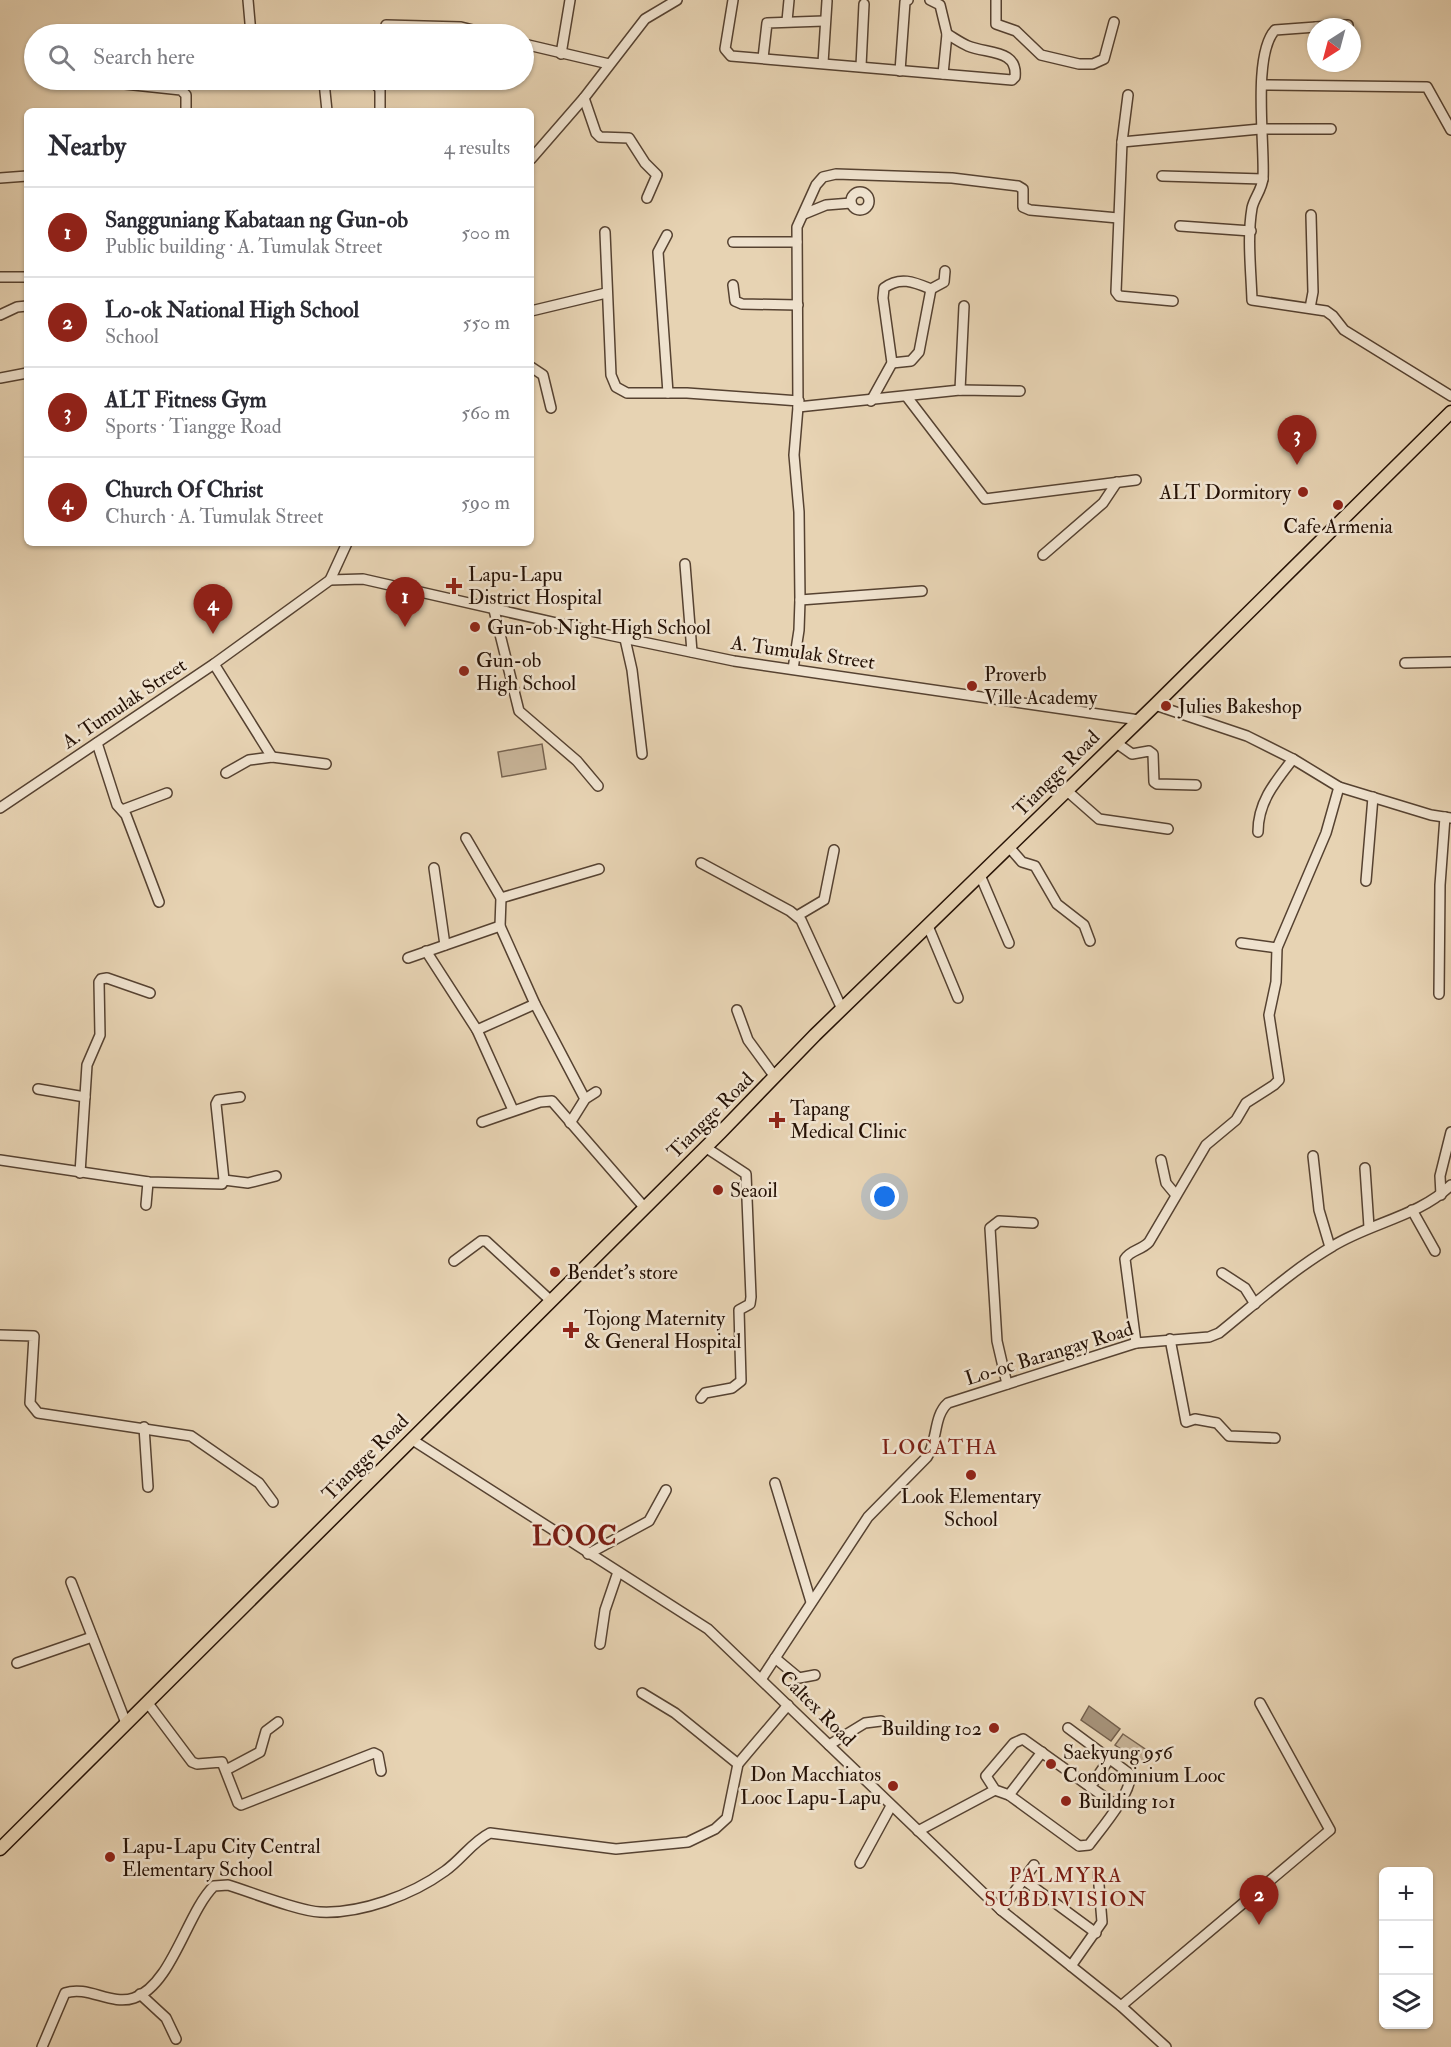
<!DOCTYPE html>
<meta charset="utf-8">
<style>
body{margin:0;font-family:"IM FELL Double Pica",serif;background:#f2f2f3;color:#2b2b33}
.controls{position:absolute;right:18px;bottom:18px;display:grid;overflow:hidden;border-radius:9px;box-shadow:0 2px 4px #0004}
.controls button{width:54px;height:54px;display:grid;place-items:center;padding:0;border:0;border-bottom:2px solid #e1e1e2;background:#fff;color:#2b2b33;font:30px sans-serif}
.compass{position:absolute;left:1307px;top:18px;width:54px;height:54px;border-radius:50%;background:#fff;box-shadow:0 2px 4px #0004;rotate:216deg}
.you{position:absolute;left:885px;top:1197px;width:21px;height:21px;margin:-15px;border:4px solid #fff;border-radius:50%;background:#1a73e8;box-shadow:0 0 0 9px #1a73e833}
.badge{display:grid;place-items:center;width:39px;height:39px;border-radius:50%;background:#8f2418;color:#fff;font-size:20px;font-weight:700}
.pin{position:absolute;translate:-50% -50px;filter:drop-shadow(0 2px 3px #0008)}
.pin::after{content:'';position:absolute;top:32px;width:21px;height:18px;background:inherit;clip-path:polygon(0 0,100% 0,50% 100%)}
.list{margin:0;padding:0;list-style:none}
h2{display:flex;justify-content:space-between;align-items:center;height:78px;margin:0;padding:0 24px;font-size:26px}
h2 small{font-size:20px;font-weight:400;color:#7c7c81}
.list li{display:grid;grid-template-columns:39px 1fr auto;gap:18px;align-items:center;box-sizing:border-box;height:90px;padding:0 24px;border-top:2px solid #e1e1e2}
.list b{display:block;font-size:22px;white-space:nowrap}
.list p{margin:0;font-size:20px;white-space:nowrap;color:#7c7c81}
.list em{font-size:20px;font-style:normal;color:#7c7c81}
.icon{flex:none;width:33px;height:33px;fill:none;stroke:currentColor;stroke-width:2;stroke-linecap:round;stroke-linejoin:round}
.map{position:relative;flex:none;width:1451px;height:2047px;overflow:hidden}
.search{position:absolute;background:#fff;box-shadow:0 2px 4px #0004;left:24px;top:24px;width:510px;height:66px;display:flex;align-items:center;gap:15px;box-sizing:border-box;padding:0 21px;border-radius:33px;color:#7c7c81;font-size:22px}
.panel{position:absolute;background:#fff;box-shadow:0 2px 4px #0004;left:24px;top:108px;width:510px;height:438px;border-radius:9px}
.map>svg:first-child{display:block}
.green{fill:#c6b296;stroke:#76624e;stroke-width:1.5}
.water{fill:#a59178;stroke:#725e4a;stroke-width:1.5}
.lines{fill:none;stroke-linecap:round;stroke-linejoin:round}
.minor-casing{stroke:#564231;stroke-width:12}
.major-casing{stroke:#261206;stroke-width:15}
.minor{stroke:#efe2ce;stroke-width:9}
.major{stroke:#e7d3b3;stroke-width:12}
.poi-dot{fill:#8f2418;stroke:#efe2ce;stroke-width:2}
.labels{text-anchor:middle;stroke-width:5;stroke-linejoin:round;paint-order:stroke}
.poi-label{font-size:20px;fill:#261206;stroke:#efe2ce;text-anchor:start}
.street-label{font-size:20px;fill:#261206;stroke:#efe2ce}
.neighbourhood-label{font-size:21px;letter-spacing:1.5px;fill:#7a1f14;stroke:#efe2ce}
.district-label{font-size:26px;font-weight:bold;letter-spacing:1.5px;fill:#7a1f14;stroke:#efe2ce}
</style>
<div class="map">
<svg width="1451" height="2047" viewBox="0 0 1451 2047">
<rect width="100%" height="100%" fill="#e7d3b3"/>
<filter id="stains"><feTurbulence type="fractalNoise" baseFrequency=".00333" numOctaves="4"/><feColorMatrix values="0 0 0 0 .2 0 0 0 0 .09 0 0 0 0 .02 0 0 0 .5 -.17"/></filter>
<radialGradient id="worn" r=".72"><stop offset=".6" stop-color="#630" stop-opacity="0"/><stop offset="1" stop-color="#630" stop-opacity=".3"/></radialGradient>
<g class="green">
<path d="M542,744L546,769L502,777L498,752Z"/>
<path d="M1123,1734L1151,1753L1143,1764L1115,1745Z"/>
</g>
<path class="water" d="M1089,1706L1120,1729L1111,1741L1081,1720Z"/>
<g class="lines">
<g class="minor-casing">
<g id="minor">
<path d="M248,0L251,34"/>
<path d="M733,0L725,49L731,56L1012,80L1015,77C1018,49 987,54 968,46C961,43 954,38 947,34"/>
<path d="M930,0L940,5L947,34L943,74"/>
<path d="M996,0V24L1016,31L1041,55L1079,64H1093L1104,59L1114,22"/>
<path d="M787,21L789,0"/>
<path d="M386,25L461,27L489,34"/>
<path d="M1316,27L1275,30C1252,55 1265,145 1263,178C1262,190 1254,198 1252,208C1247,237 1251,270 1252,300L1326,311L1333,316L1344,330L1451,396"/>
<path d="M1316,27L1348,25"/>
<path d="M524,44L609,64"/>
<path d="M561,54L570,0"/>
<path d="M763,58L767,23L824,21"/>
<path d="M823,63L827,1"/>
<path d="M861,66L864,4"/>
<path d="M900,71L905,2L908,0"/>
<path d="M87,80L181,90L186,95V111"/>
<path d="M323,80L324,82L374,83L380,89V111"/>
<path d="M324,82L327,111"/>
<path d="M1262,85L1427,87L1451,130"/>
<path d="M1128,95L1122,142L1116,292L1119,296L1173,301"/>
<path d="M584,98L596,133L600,137L629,138L645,163L657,175L647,198"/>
<path d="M1122,142L1260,129H1331"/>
<path d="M531,159L584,98L645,19L677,0"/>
<path d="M1162,176L1263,179"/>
<path d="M0,178L27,176"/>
<circle cx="860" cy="201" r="9"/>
<path d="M804,214L826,205L851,203"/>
<path d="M1180,226L1251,231"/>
<path d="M605,232L611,375L616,387L627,393H687L799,401"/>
<path d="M667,235L658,252L668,393"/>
<path d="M733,242H797"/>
<path d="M0,277H27"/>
<path d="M733,285L735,301L742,304L798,305"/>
<path d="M1310,308L1313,292L1311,215"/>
<path d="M531,311L606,293"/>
<path d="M0,315L17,307L27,306"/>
<path d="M892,363L911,361L919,352L931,289"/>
<path d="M531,367L543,375L551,408"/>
<path d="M0,378L27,373"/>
<path d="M960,390L964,306"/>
<path d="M907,397L985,499L1136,480"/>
<path d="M871,401L892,363L883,298L884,288C900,276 914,282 931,289L944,282L945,271"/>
<path d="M798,407L960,390L1020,391"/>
<path d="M1043,555L1103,503L1117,482"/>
<path d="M685,564L692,652"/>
<path d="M330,580L347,543"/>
<path d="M800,600L922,591"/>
<path d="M494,610L519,711L577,761L598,786"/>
<path d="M625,639L632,670L642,754"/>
<path d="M1405,663L1451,662"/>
<path d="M214,664L272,757"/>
<path d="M793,669L799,630L800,600L799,512L794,455L798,407L797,227L816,185L823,177L836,174L952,178L1018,186L1023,189V207L1030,210L1118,218"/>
<path d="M1155,705L1247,736L1293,759L1339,787L1431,815L1451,818"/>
<path d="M1115,742L1132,754L1149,751L1153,754L1154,782L1157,784L1196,785"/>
<path d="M97,743L117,805L126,815L159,902"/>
<path d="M226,773L249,760L272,757L326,764"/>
<path d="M1066,790L1099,819L1168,829"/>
<path d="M0,808L214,664L330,580L363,579L609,635L734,661L1139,720"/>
<path d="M122,810L167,793"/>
<path d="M1258,832C1258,802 1275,782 1293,759"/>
<path d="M466,838L501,898L500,926L535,1004L585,1099"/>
<path d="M1009,847L1022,862L1035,866L1057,904L1084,925L1090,941"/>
<path d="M701,863L790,911L801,920L842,1009"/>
<path d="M434,868L445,945"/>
<path d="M980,875L1009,943"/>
<path d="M1366,881L1373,797"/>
<path d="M501,898L599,869"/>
<path d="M797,916L824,900L834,850"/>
<path d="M928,926L958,998"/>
<path d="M1241,943L1277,948"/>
<path d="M426,951L477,1030L513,1110"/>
<path d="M408,958L500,926"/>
<path d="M1439,994L1440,885L1445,817"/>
<path d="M737,1010L748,1040L775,1077"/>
<path d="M477,1030L535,1004"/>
<path d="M38,1089L85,1097"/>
<path d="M482,1122L540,1102L552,1101L644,1207"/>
<path d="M570,1123L585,1099L596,1092"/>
<path d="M1313,1156L1319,1210L1330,1247"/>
<path d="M0,1160L149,1182L222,1184L224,1180L216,1104L218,1100L240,1097"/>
<path d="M1161,1160L1166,1183L1176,1195"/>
<path d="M1365,1168L1369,1227"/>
<path d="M80,1173L87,1065L100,1035L99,982L101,979L107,978L150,993"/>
<path d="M224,1180L248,1183L276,1176"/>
<path d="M1441,1195L1440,1176L1451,1132"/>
<path d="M146,1205L148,1182"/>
<path d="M1412,1210L1435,1251"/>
<path d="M454,1261L481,1241H486L550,1300"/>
<path d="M1222,1273L1245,1288L1255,1304"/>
<path d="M0,1335L34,1336L30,1403L38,1413L191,1436L259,1483L273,1502"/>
<path d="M1170,1339L1186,1422L1195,1419L1217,1423L1229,1436L1275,1438"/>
<path d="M1136,1343L1125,1259C1130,1250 1142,1250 1149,1242L1206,1145L1236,1120L1246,1103L1274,1085L1279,1080L1269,1015L1276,982L1277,948L1326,833L1339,787"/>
<path d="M1007,1384L997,1341L990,1228L999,1221L1033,1223"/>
<path d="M701,1398L705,1393L732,1388L741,1381L739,1310L750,1304L751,1297L746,1174L705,1147"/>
<path d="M144,1427L148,1487"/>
<path d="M411,1439L708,1629L1001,1910L1121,2006L1166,2047"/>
<path d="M775,1483L811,1602"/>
<path d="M588,1554L649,1521L666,1490"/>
<path d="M71,1582L126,1723"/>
<path d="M600,1644L605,1610L618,1572"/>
<path d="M775,1658L799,1678L815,1675"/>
<path d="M17,1663L92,1637"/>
<path d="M762,1678L868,1517L927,1457C938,1441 933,1416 948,1403L1136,1343L1209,1337L1219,1333C1255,1304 1292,1270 1333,1246C1370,1223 1420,1216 1451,1185"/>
<path d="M642,1693L675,1713L738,1764"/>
<path d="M147,1702L192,1762L197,1764L222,1762L238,1803L241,1805L374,1753L378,1755L381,1771"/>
<path d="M1068,1728L1130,1774C1133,1792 1100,1830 1089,1845L1079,1846L1009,1795L995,1790L986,1776L1014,1743L1023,1739L1117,1806"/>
<path d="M829,1745L865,1723L881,1721"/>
<path d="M226,1770L260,1752L266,1731L278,1722"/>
<path d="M1090,1787L1110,1758"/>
<path d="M1009,1795L1042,1752"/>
<path d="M918,1831L995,1790"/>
<path d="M860,1863L891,1806"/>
<path d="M1024,1880L1096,1933"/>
<path d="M1001,1910L1034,1865"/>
<path d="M1071,1966L1102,1922L1098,1873"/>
<path d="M140,1994L166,2018L176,2039"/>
<path d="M1121,2006L1330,1830L1260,1703"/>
<path d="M42,2047L65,1993C88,1985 111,2006 134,1998C172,1985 187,1912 214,1886L228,1885C251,1892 298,1911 320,1912C361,1914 412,1895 445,1871C462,1859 472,1842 490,1833L616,1849L688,1842L715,1829L727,1818L738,1764L788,1705"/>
</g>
</g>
<g class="major-casing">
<path id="major" d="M0,1849L721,1132L815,1035L1155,705L1451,412"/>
</g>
<use href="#minor" class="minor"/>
<use href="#major" class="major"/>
</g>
<g class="poi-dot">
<circle cx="1303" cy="492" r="6"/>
<circle cx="1338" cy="505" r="6"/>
<path d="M451 577h6v6h6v6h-6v6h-6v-6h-6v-6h6z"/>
<circle cx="475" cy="627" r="6"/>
<circle cx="464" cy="671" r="6"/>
<circle cx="972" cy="686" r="6"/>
<circle cx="1166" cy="706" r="6"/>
<path d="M774 1111h6v6h6v6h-6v6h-6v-6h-6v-6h6z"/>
<circle cx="718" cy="1190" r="6"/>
<circle cx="555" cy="1272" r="6"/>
<path d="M568 1321h6v6h6v6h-6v6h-6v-6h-6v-6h6z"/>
<circle cx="971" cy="1475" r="6"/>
<circle cx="994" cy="1728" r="6"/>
<circle cx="1051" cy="1764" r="6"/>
<circle cx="893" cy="1786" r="6"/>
<circle cx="1066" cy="1801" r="6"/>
<circle cx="110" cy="1857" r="6"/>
</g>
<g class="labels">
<g class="poi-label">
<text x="1291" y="499" text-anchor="end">ALT Dormitory</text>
<text x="1338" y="533" text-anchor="middle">Cafe Armenia</text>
<text x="468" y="581">Lapu-Lapu<tspan x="468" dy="23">District Hospital</tspan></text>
<text x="487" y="634">Gun-ob Night High School</text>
<text x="476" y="667">Gun-ob<tspan x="476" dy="23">High School</tspan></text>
<text x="984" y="681">Proverb<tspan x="984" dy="23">Ville Academy</tspan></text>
<text x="1178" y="713">Julies Bakeshop</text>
<text x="790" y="1115">Tapang<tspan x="790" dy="23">Medical Clinic</tspan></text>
<text x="730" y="1197">Seaoil</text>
<text x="567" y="1279">Bendet's store</text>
<text x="584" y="1325">Tojong Maternity<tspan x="584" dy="23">&amp; General Hospital</tspan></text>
<text x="971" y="1503" text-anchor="middle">Look Elementary<tspan x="971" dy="23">School</tspan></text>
<text x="982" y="1735" text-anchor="end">Building 102</text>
<text x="1063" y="1759">Saekyung 956<tspan x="1063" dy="23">Condominium Looc</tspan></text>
<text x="881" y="1781" text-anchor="end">Don Macchiatos<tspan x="881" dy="23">Looc Lapu-Lapu</tspan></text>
<text x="1078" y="1808">Building 101</text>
<text x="122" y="1853">Lapu-Lapu City Central<tspan x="122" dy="23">Elementary School</tspan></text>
</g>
<g class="street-label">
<text transform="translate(803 652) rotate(8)" y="7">A. Tumulak Street</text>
<text transform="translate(124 703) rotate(-34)" y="7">A. Tumulak Street</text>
<text transform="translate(1056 773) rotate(-45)" y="7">Tiangge Road</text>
<text transform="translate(710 1115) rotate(-45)" y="7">Tiangge Road</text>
<text transform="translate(1049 1353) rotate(-17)" y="7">Lo-oc Barangay Road</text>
<text transform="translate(365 1457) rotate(-45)" y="7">Tiangge Road</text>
<text transform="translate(818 1708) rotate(45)" y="7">Caltex Road</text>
</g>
<g class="neighbourhood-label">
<text x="940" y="1454">LOCATHA</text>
<text x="1066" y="1882">PALMYRA<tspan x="1066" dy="24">SUBDIVISION</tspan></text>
</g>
<g class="district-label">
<text x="575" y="1545">LOOC</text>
</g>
</g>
<rect width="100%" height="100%" filter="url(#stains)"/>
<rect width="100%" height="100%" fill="url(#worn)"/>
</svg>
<div class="controls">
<button>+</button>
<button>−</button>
<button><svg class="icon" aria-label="layers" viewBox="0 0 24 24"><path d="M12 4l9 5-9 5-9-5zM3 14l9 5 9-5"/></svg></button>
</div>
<svg class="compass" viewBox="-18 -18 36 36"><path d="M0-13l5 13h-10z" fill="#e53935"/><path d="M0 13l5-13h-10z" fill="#7c7c81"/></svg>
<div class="you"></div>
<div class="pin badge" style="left:405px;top:627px">1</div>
<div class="pin badge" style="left:1259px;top:1925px">2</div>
<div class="pin badge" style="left:1297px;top:465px">3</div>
<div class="pin badge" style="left:213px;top:634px">4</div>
<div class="search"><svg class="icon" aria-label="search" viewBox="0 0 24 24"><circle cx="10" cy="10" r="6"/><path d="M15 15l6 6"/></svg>Search here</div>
<section class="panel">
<h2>Nearby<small>4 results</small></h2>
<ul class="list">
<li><span class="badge">1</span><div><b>Sangguniang Kabataan ng Gun-ob</b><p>Public building · A. Tumulak Street</p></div><em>500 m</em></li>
<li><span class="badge">2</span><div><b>Lo-ok National High School</b><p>School</p></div><em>550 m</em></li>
<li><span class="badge">3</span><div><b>ALT Fitness Gym</b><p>Sports · Tiangge Road</p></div><em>560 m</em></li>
<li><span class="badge">4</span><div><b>Church Of Christ</b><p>Church · A. Tumulak Street</p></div><em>590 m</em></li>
</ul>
</section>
</div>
